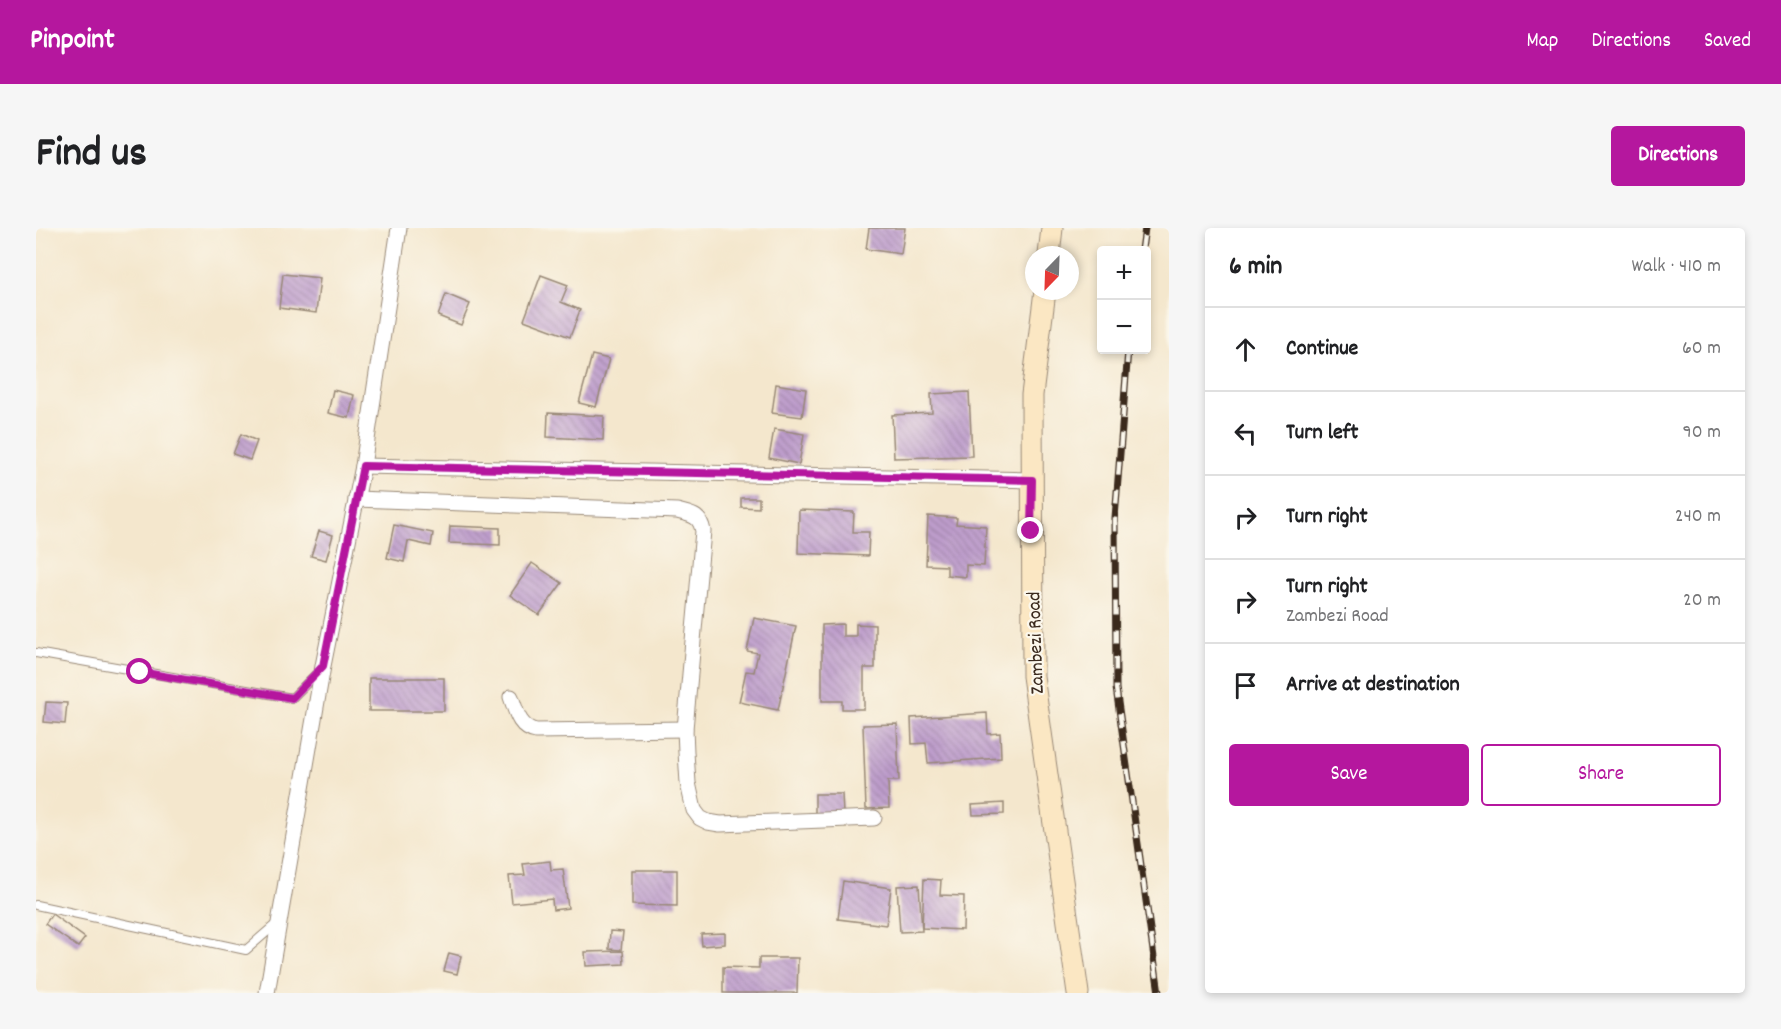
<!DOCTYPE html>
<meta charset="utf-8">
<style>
body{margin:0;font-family:Dekko,sans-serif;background:#f6f6f6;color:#202124}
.controls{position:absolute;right:18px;top:18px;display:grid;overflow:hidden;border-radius:6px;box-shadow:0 3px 9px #0003}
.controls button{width:54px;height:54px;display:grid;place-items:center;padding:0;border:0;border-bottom:2px solid #e0e0e0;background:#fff;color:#202124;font:30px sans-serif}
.compass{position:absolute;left:989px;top:18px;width:54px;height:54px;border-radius:50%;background:#fff;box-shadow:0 3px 9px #0003;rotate:203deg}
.stop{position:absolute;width:18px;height:18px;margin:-14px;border:4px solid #b5179e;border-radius:50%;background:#fff}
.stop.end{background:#b5179e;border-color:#fff;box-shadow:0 2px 6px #0008}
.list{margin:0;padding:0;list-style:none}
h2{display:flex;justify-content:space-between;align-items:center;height:78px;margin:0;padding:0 24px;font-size:26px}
h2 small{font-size:20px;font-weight:400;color:#757577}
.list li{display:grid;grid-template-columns:39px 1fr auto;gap:18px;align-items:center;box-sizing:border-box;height:84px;padding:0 24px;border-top:2px solid #e0e0e0}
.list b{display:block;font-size:22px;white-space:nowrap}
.list p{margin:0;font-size:20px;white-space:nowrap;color:#757577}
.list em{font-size:20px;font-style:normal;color:#757577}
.actions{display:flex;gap:12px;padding:18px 24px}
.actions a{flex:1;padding:14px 0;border:2px solid #b5179e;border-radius:6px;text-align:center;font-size:21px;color:#b5179e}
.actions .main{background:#b5179e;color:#fff}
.icon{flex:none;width:33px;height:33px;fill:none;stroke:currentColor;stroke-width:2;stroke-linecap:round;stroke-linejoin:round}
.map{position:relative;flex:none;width:1133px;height:765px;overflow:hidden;border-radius:6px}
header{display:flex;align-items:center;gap:36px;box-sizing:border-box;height:84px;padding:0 30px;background:#b5179e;color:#fff}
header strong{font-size:28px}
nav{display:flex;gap:33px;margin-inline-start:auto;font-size:21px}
.intro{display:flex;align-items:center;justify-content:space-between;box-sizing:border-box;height:144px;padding:0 36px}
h1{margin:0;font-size:42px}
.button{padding:15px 27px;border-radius:6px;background:#b5179e;color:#fff;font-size:21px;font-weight:700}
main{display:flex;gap:36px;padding:0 36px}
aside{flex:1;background:#fff;border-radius:6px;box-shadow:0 3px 9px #0003}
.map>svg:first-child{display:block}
.building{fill:url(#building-back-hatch)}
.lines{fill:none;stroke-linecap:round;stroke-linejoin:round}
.lane-casing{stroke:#988876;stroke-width:10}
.street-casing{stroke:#988876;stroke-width:17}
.secondary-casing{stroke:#988876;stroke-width:23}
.lane{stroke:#fff;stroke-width:8}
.street{stroke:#fff;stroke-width:15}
.secondary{stroke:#fbe7c3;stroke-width:21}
.rail-casing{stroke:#3b2a1e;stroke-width:7}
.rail{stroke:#fbf7ec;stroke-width:4.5;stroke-dasharray:14;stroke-linecap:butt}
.route{stroke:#b5179e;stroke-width:8}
.labels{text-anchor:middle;stroke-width:4.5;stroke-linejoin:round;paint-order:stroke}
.street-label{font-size:20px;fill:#3b2a1e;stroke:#fbf7ec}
</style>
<header>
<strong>Pinpoint</strong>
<nav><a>Map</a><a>Directions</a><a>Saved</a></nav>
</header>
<div class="intro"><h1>Find us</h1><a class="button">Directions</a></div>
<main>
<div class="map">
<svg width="1133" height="765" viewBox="0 0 1133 765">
<defs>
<pattern id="building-back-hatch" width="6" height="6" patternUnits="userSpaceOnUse" patternTransform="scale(1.5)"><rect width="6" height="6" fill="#be9dcc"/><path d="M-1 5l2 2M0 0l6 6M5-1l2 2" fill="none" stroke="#9c80a5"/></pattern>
</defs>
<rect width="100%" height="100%" fill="#fbf7ec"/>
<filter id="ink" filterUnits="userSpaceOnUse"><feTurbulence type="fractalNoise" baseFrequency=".0167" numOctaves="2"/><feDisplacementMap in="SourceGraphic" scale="12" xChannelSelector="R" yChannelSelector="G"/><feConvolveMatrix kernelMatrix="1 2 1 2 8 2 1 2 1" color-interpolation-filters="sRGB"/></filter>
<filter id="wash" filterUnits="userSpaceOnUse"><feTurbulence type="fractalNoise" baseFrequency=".008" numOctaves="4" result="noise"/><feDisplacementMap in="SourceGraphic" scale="24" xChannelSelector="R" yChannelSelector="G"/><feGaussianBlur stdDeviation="1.35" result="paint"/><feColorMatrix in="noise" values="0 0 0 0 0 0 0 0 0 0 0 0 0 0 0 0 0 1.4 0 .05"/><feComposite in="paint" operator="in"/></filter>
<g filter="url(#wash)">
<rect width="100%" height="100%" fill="#f4e7cd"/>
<g id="blocks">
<g class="building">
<path d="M833,0H869L865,26L830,21Z"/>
<path d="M247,46L284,50L280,85L243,80Z"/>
<path d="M505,47L532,57L525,74L544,82L534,109L488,92Z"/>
<path d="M410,66L434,76L425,97L402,88Z"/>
<path d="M556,127L573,131L560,179L543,175Z"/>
<path d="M740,156L770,161L766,189L736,185Z"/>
<path d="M297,162L318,167L313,190L292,185Z"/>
<path d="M933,164L936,228L858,230L856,187L896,185L895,166Z"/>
<path d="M512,185L568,188L567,212L511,209Z"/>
<path d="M738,201L768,206L763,236L733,230Z"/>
<path d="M205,206L221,213L214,232L197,226Z"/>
<path d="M705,270H723V280L705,279Z"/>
<path d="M763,282L818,284L817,304H833L832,328L762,325Z"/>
<path d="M892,288L921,290L920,296L950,298L948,338L930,337V349L911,347V338L890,337Z"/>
<path d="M358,297L397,305L395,318L372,313L368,334L351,330Z"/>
<path d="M414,298L464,300V317L413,315Z"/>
<path d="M283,303L297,307L290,332L275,328Z"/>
<path d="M496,335L526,355L503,387L474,367Z"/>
<path d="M718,390L760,398L742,482L703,474L710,443L718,444L722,425L711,423Z"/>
<path d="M807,396V408H820V396L839,397V440H828V481H806V473H786V397Z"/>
<rect x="333" y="450" width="75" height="33"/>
<path d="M10,474L31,475L29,496L8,494Z"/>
<path d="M951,485L952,506L964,505L965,530L892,535L890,515L876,516L875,490Z"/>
<path d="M861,496L863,553H852L853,580L830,581L827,497Z"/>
<path d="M779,566H806L807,586L779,587Z"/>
<path d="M968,575V586L937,587L936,577Z"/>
<path d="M514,633L515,642L527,641L532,680L517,682L516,671L476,675L473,648L489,647L487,636Z"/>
<path d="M596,642H641V678L596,677Z"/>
<path d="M888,651L905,652L904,667L928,668L927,702L886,700Z"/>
<path d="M807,653L855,660L850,697L802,691Z"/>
<path d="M883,657L886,703L864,704L861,658Z"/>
<path d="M16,686L49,710L42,719L9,696Z"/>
<path d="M574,703L587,704L585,722L573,721Z"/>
<path d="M689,705V716L666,718L665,706Z"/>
<path d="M587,723L588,736L550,738L549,724Z"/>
<path d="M413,725L425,728L421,746L408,743Z"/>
<path d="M723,730H762L761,765H687V739L723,740Z"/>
</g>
</g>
</g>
<g filter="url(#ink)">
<use href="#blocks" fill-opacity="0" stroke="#988876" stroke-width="1.5"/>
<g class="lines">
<g class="lane-casing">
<g id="lane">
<path d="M0,425L256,470L284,442"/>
<path d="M0,677L210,722L240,696"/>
</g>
</g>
<g class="street-casing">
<g id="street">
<path d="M327,238L996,252"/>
<path d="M320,271L641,283C656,287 664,287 667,303L649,501L650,524L652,555L658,582L664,590L672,594L684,596L838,590"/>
<path d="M475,469C480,483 483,500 500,503L649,501"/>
<path d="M231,765L287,438L327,238L363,0"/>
</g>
</g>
<g class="secondary-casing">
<g id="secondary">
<path d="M1013,27L1016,0"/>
<path d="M1009,63L996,167L997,448L1042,765"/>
</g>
</g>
<use href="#lane" class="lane"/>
<use href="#street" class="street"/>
<use href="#secondary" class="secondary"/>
<g class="rail-casing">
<g id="rail">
<path d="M1106,22L1109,0"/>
<path d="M1092,122L1079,290L1080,460L1123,765"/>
</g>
</g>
<use href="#rail" class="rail"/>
</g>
</g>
<g class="lines" filter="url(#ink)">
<path class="route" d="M104,444L256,470L287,438L327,238L996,252L995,303"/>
</g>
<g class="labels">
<g class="street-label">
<text transform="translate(998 415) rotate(-92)" y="7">Zambezi Road</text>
</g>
</g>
</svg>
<div class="controls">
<button>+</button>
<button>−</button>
</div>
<svg class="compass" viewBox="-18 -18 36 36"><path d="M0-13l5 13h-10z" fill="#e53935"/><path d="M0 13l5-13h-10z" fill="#757577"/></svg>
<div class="stop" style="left:104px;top:444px"></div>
<div class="stop end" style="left:995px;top:303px"></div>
</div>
<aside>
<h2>6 min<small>Walk · 410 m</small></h2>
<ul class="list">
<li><svg class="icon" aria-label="ahead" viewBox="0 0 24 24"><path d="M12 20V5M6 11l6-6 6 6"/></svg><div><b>Continue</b></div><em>60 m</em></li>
<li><svg class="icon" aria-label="left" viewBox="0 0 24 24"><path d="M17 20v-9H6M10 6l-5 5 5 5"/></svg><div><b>Turn left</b></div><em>90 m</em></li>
<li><svg class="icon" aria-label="right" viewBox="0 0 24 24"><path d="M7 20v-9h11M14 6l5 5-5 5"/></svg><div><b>Turn right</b></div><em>240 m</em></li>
<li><svg class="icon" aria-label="right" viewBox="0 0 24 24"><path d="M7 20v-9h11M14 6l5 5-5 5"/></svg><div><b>Turn right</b><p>Zambezi Road</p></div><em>20 m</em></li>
<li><svg class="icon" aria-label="arrive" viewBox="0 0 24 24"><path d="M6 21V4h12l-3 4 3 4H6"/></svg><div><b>Arrive at destination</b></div></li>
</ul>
<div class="actions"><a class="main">Save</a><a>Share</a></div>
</aside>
</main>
